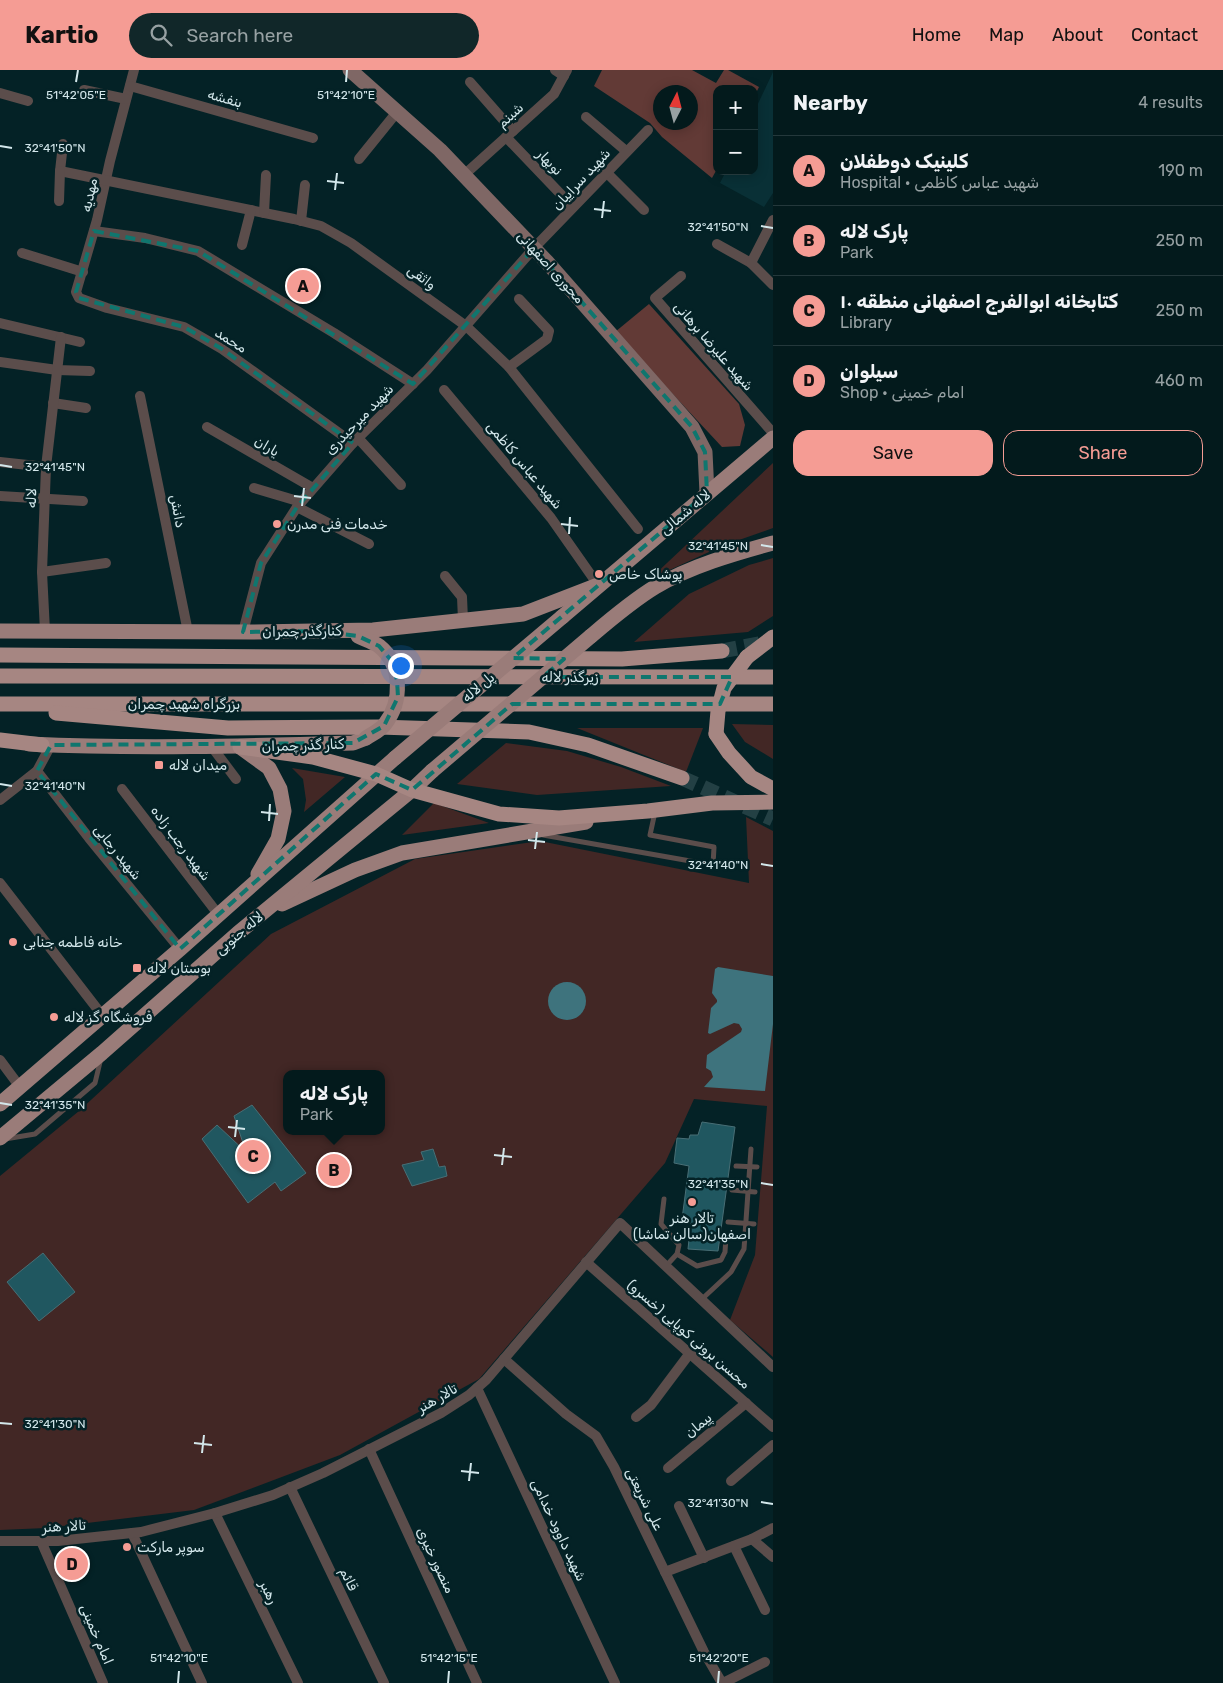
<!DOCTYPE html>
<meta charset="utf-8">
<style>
body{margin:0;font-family:Rubik,Vazirmatn,sans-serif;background:#112729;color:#f1f3f6}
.controls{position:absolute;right:15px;top:15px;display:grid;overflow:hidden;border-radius:10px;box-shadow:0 2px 12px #0003}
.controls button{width:45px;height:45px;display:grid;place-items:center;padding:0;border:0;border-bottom:1px solid #24383b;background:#031a1c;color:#f1f3f6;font:25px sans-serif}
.compass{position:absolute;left:653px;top:15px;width:45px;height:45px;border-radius:50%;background:#031a1c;box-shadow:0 2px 12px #0003;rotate:6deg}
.you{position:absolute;left:400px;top:595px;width:18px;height:18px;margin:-12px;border:4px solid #fff;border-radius:50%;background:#1a73e8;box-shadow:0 0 0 8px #1a73e833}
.badge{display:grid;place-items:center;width:32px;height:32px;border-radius:50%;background:#f59c94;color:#111;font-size:16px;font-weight:700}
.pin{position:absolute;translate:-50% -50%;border:2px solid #fff;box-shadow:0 1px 5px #0006}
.popup{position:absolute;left:283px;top:1000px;width:102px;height:65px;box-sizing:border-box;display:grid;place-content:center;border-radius:10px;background:#031a1c;filter:drop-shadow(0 1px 4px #0005);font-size:16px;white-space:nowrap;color:#97a1a3}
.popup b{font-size:19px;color:#f1f3f6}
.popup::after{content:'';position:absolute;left:50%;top:100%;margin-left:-10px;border:10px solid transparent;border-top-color:#031a1c}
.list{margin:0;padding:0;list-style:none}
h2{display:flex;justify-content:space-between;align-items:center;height:65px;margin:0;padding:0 20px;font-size:21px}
h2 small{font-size:16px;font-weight:400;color:#97a1a3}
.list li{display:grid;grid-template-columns:32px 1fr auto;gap:15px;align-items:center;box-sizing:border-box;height:70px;padding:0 20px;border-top:1px solid #24383b}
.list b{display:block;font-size:19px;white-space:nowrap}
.list p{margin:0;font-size:16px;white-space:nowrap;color:#97a1a3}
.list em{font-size:16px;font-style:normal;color:#97a1a3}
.actions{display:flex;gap:10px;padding:15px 20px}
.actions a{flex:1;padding:11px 0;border:1px solid #f59c94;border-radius:15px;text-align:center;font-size:18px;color:#f59c94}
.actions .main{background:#f59c94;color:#111}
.icon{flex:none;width:28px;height:28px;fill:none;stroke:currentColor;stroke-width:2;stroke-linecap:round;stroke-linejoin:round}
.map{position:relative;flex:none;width:773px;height:1613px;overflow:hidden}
header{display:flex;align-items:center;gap:30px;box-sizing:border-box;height:70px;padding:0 25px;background:#f59c94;color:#111}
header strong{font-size:24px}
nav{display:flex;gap:28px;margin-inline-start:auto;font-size:18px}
.search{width:350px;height:45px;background:#112729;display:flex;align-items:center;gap:12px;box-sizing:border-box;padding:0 18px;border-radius:28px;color:#97a1a3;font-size:19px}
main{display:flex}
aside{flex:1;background:#031a1c}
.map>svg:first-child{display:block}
.built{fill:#093036}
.green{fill:#422725;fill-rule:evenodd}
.forest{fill:#623a36;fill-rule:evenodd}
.water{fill:#3e737d}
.building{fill:#205760;stroke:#486e75}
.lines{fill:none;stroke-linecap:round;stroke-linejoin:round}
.trunk-tunnel{stroke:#234044;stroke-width:15;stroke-dasharray:15 8;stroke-linecap:butt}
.service{stroke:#5b4d4b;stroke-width:5}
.minor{stroke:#5b4d4b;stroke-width:10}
.secondary{stroke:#7f6765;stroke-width:15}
.primary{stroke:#9a7c79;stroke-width:15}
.trunk{stroke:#a68682;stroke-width:15}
.primary-bridge{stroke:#9a7c79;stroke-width:15}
.trunk-bridge{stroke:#a68682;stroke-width:15}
.marked{fill:none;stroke:#0f766e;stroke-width:4;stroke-dasharray:10 6;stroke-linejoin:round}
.ticks{fill:none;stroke:#d3e7eb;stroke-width:2}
.poi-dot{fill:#f59c94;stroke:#042226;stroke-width:2}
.labels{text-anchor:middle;stroke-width:5;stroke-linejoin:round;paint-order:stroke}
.street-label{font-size:14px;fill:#d3e7eb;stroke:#042226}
.poi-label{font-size:14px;fill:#d3e7eb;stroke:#042226;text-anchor:start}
.ticks-label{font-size:12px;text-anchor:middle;fill:#d3e7eb;stroke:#042226;stroke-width:5;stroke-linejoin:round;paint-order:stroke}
</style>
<header>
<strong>Kartio</strong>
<div class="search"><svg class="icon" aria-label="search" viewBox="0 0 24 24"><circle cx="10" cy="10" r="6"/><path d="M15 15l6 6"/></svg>Search here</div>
<nav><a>Home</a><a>Map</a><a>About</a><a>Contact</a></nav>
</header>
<main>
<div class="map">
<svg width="773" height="1613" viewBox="0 0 773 1613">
<rect width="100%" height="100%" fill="#042226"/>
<path class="built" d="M773,2V123L764,137L720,113L726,101H754V42Z"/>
<g class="green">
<path d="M773,393V458L722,476L650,509Z"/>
<path d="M773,488V546L748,562L634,572L689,524L749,495Z"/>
<path d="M732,654L773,655V689L745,672Z"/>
<path d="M577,658H703L686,702Z"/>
<path d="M506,673L567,681L621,697L671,716L537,725L457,714Z"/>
<path d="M292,698L345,707L304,742L306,730L303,709Z"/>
<path d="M434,733L489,753L402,765Z"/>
<path d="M746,747L773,761V1287L730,1250L755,1185L767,1036L694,1029L665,1093L479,1309L340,1385L194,1440L46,1458L0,1460V1106L79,1041L271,864L415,789L540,771L749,813ZM286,1004H382V1061H286Z"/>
</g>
<g class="forest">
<path d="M602,0H692L716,13L724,0H728L759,17L754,27V19H717V99L712,108L662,67L650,53L594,16ZM660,22H690V52H660Z"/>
<path d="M649,234L739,334L745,355L740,376L722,377L615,262Z"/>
</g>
<g class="water">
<path d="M718,897L773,906V954L765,1021L704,1017L713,1007L711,1001L706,998L707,985L741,962L742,959L739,954L734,953L710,964L708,963L711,938L717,932V930L712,923L715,899Z"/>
<circle cx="567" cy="931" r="19"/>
</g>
<g class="building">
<path d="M252,1035L306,1103L281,1121L275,1112L248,1133L202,1069L217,1055L246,1082L234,1046Z"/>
<path d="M702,1052L735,1057L718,1181L688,1179L691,1150L682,1149L689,1096L674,1093L677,1068L689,1069L690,1065H698Z"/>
<path d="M433,1079L439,1097L445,1096L447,1106L412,1116L402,1095L424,1090L421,1082Z"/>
<path d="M43,1183L75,1222L39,1251L7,1212Z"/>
</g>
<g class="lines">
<g class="trunk-tunnel">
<path d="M722,581L769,572"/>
<path d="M682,708L773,749"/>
</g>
<g class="service">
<path d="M543,765L713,795L714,777L650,765L655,742"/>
<path d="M5,1069L35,1064L95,1013L101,988"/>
<path d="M736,1096L757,1097"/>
<path d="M732,1120L755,1122"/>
<path d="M664,1129L661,1154L679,1175L677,1184L666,1196"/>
<path d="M728,1152L754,1154"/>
<path d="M677,1184L697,1196L721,1190L725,1182L726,1167"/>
<path d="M702,1229L731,1202L744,1179L751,1079"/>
</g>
<g class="minor">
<path d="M134,0L110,91L97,150L76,222L79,228L107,238L184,257L222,279L353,373"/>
<path d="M555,0L564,6"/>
<path d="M470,12L513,61"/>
<path d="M130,16L313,68"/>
<path d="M84,20L126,29"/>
<path d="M0,23L28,31"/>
<path d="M586,47L626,81"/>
<path d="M506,67L573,137"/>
<path d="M63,74L60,101L294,149L321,156L351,173L466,256L509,297L638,459"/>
<path d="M359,89L397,42"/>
<path d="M606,102L644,140"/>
<path d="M464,105L554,24L567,0"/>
<path d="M59,131L60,101"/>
<path d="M264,143L266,105"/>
<path d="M301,151L305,115"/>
<path d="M94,161L145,168L198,181L334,263L413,314"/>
<path d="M717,174L751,193L773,215"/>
<path d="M242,175L251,140"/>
<path d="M22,183L83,202"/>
<path d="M751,193L773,150"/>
<path d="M681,206L655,228L773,363"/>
<path d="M0,253L80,272"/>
<path d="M0,292L57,300L90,301"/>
<path d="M509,297L547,269L549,261L519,229"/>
<path d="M444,320L551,448L598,515"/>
<path d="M140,326L188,562"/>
<path d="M53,333L86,338"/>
<path d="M207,357L313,418"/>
<path d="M358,368L401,415"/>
<path d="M0,392L46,397"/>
<path d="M254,418L301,432"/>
<path d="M0,426L83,431"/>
<path d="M297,437L369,474"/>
<path d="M42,502L106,493"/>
<path d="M445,506L462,527L463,550"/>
<path d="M45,561L42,502L46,397L61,267"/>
<path d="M243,562L261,493L297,437L353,373L427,300L534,178L648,60"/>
<path d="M212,677L236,709"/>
<path d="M37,701L89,768L180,879"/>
<path d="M122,719L218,844"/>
<path d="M0,730L37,701L51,675"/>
<path d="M0,813L102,945"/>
<path d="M0,990L20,1017"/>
<path d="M586,1192L773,1357"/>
<path d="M504,1289L566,1344L596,1366L614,1397L704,1582L722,1613"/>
<path d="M477,1318L615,1613"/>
<path d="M636,1347L651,1335L690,1283"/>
<path d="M369,1379L477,1613"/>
<path d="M668,1398L746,1333"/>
<path d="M731,1411L773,1375"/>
<path d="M290,1417L384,1613"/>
<path d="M679,1436L704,1488"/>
<path d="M215,1443L298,1613"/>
<path d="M132,1463L202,1613"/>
<path d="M752,1469L773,1487"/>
<path d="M0,1471H58L141,1462L215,1443L273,1425L323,1403L441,1343L469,1325L486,1310L620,1153L773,1297"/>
<path d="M41,1471L103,1613"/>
<path d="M734,1476L765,1540"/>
<path d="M665,1502L752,1469L773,1458"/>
<path d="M723,1613L765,1592"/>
</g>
<path class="secondary" d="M350,0L440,80L547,192L692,357L705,382L707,423"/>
<g class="primary">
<path d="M562,547L773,368"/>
<path d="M0,561L253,562L373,560L523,544L598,515"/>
<path d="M591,566C611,549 632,531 655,517C691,496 733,484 773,473"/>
<path d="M29,674C137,679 245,676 353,673L366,668"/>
<path d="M240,677L269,698L280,719L284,741L278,769L258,804"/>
<path d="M282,834L355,800L402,783L586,752"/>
<path d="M0,1034L180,879L395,688"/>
<path d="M0,1068L102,983L238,863L412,720L432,701"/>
</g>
<g class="trunk">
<path d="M0,585L622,589L722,581"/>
<path d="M747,587L773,567"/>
<path d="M0,606L773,607"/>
<path d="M0,634H773"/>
<path d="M56,643L228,658L379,657L529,662L588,675L682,708"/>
<path d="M716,664L729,683L751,707L773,719"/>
<path d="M0,670L42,675"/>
<path d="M240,677L313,687L376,704L412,720L499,744L559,748L648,741L712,733L773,732"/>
</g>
<g class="primary-bridge">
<path d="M358,566C364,569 373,572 379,576C403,595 402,632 385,654C381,660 372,664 366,668"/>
<path d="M395,688L562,547"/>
<path d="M432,701L591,566"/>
</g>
<path class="trunk-bridge" d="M716,664L718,641L724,618L747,587"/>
</g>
<path class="marked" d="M94,161L198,181L413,314L534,178L692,357L705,382L707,423L513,588L564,589L543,607H732L720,634H512L412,720L376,704L180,879L37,701L51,675L353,673L384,656L398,627L397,610L391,590L379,576L358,566L318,561L243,562L261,493L297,437L353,373L222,279L184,257L79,228L76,222Z"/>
<path class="ticks" d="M76,12L78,0M346,12L347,0M0,76L12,78M327,111L344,113M335,120L337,103M594,139L611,141M602,148L604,131M761,156L773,158M0,395L12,397M294,426L311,428M302,436L304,418M561,454L578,456M569,464L570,447M761,475L773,477M0,714L12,716M261,742L278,744M269,751L270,734M528,770L545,772M535,779L537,762M761,794L773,796M0,1033L12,1035M228,1057L245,1059M235,1067L237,1050M494,1085L512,1087M502,1095L504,1078M761,1113L773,1115M0,1353L12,1354M194,1373L212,1375M202,1383L204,1365M461,1401L479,1403M469,1411L471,1393M761,1432L773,1434M178,1613L179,1601M448,1613L449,1601M718,1613L719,1601"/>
<g class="poi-dot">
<circle cx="277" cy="454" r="5"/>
<circle cx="599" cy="504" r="5"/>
<rect x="154" y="690" width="10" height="10" rx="2.5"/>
<circle cx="13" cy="872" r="5"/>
<rect x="132" y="893" width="10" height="10" rx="2.5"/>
<circle cx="54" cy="947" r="5"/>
<circle cx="692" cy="1132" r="5"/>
<circle cx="127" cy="1477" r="5"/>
</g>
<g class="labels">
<g class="street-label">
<text transform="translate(225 28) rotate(16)" y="5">بنفشه</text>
<text transform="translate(510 45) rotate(-42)" y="5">شبنم</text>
<text transform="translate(550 92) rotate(46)" y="5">نوبهار</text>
<text transform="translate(581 109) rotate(-47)" y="5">شهید سراییان</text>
<text transform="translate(89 125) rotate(-78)" y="5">مهدیه</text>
<text transform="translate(551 197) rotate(48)" y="5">محوری اصفهانی</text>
<text transform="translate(422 207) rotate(36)" y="5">واثقی</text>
<text transform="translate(231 270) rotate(32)" y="5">محمد</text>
<text transform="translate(714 276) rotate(49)" y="5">شهید علیرضا برهانی</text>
<text transform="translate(359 349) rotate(-46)" y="5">شهید میرحیدری</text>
<text transform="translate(267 376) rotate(30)" y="5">یاران</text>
<text transform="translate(525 395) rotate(50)" y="5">شهید عباس کاظمی</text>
<text transform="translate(31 428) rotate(-88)" y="5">لاله</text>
<text transform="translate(178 441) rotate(79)" y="5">دانش</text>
<text transform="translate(685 442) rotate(-40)" y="5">لاله شمالی</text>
<text transform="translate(302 561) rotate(-1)" y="5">کنارگذر چمران</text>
<text x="570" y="612">زیرگذر لاله</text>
<text transform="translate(478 617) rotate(-40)" y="5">پل لاله</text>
<text x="184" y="639">بزرگراه شهید چمران</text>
<text transform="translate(303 675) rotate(-2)" y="5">کنار گذر چمران</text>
<text transform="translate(181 773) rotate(53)" y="5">شهید رجب زاده</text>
<text transform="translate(118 782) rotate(51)" y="5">شهید رجایی</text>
<text transform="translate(239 863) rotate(-40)" y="5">لاله جنوبی</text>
<text transform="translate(689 1264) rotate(41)" y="5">محسن برونی کوپایی (خسرو)</text>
<text transform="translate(437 1328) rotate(-30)" y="5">تالار هنر</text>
<text transform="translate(698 1355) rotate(-40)" y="5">پیمان</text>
<text transform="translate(645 1429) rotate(64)" y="5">علی شریعتی</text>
<text transform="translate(64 1456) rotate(-3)" y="5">تالار هنر</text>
<text transform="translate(559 1460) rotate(65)" y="5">شهید داوود خدامی</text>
<text transform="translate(436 1490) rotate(65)" y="5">منصور خیری</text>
<text transform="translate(349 1509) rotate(64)" y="5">قائم</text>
<text transform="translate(269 1522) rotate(64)" y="5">رهبر</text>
<text transform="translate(97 1564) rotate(67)" y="5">امام خمینی</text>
</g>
<g class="poi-label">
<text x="287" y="459">خدمات فنی مدرن</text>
<text x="609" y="509">پوشاک خاص</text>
<text x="169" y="700">میدان لاله</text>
<text x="23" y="877">خانه فاطمه جنابی</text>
<text x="147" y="903">بوستان لاله</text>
<text x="64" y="952">فروشگاه گز لاله</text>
<text x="692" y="1153" text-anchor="middle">تالار هنر<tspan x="692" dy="16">اصفهان(سالن تماشا)</tspan></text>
<text x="137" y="1482">سوپر مارکت</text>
</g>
</g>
<g class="ticks-label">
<text x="76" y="29">51°42'05"E</text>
<text x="346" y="29">51°42'10"E</text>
<text x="55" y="82">32°41'50"N</text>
<text x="718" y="161">32°41'50"N</text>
<text x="55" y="401">32°41'45"N</text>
<text x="718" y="480">32°41'45"N</text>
<text x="55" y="720">32°41'40"N</text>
<text x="718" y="799">32°41'40"N</text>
<text x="55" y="1039">32°41'35"N</text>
<text x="718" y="1118">32°41'35"N</text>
<text x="55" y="1358">32°41'30"N</text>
<text x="718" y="1437">32°41'30"N</text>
<text x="179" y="1592">51°42'10"E</text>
<text x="449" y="1592">51°42'15"E</text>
<text x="719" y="1592">51°42'20"E</text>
</g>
</svg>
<div class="controls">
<button>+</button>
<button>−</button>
</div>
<svg class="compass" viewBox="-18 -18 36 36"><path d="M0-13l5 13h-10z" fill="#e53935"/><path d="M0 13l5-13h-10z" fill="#97a1a3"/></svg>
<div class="you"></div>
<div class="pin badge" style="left:303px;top:216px">A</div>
<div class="pin badge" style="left:334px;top:1100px">B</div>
<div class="popup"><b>پارک لاله</b>Park</div>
<div class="pin badge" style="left:253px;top:1086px">C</div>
<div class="pin badge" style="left:72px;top:1494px">D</div>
</div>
<aside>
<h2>Nearby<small>4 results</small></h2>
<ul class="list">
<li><span class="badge">A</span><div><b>کلینیک دوطفلان</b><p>Hospital · شهید عباس کاظمی</p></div><em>190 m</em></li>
<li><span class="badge">B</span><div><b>پارک لاله</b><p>Park</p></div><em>250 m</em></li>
<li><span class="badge">C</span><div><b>کتابخانه ابوالفرج اصفهانی منطقه ۱۰</b><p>Library</p></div><em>250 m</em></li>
<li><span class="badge">D</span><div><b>سیلوان</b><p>Shop · امام خمینی</p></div><em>460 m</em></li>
</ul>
<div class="actions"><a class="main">Save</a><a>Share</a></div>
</aside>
</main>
